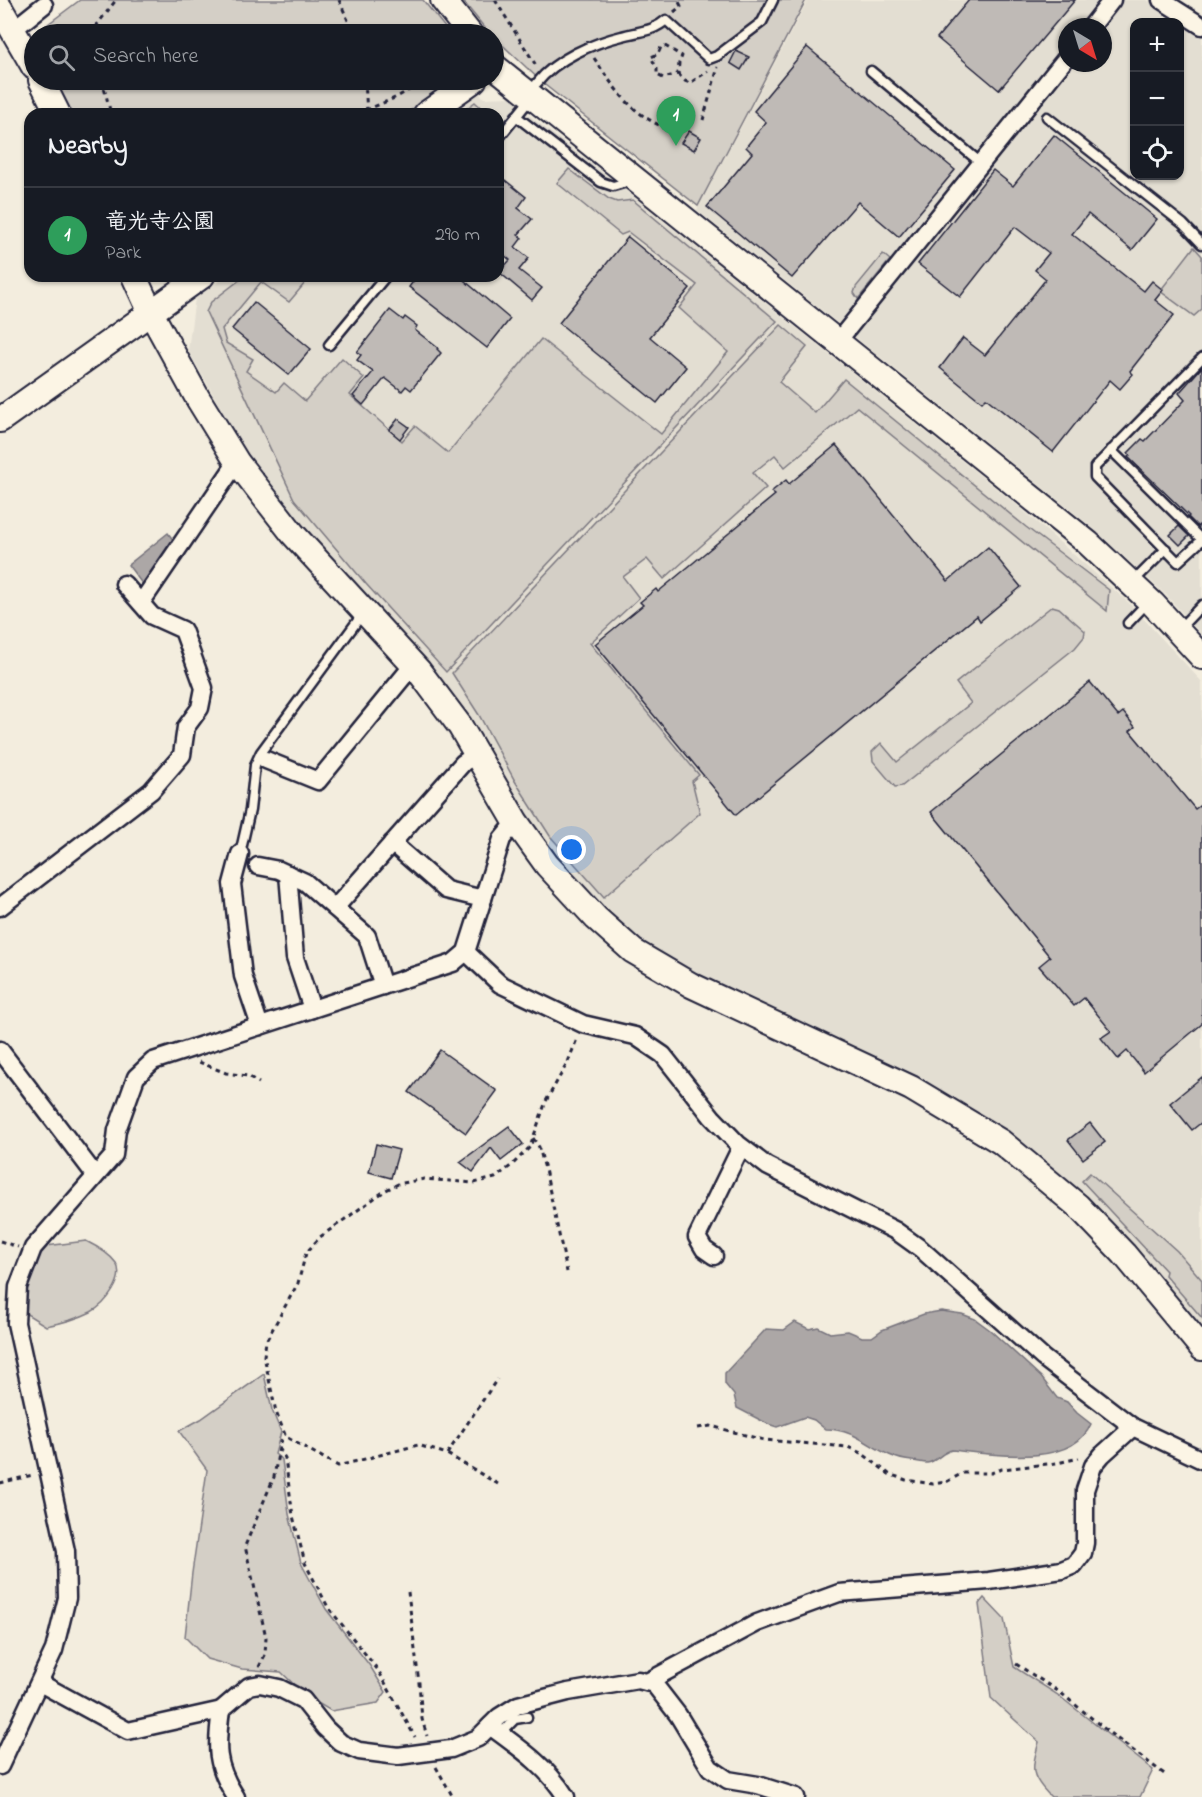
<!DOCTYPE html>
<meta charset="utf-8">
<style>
body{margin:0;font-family:"Indie Flower","Klee One",sans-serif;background:#20242c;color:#f1f3f6}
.controls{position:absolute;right:18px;top:18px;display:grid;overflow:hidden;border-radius:12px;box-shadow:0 2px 4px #0004}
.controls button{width:54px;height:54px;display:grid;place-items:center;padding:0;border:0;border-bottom:2px solid #363941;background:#171b24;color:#f1f3f6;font:30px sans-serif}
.compass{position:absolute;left:1058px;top:18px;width:54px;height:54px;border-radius:50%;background:#171b24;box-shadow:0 2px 4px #0004;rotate:142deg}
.you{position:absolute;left:572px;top:850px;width:21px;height:21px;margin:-15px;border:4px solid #fff;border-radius:50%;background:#1a73e8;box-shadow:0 0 0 9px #1a73e833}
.badge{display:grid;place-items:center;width:39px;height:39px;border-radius:50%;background:#d1495b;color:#fff;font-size:20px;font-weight:700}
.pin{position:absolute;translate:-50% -50px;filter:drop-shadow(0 2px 3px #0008)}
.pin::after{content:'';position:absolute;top:32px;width:21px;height:18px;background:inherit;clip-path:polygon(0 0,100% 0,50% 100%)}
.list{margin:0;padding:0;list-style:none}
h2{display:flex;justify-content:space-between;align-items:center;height:78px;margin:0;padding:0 24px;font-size:26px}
h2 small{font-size:20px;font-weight:400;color:#9ea1a6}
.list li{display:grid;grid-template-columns:39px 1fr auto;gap:18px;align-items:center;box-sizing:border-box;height:96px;padding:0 24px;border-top:2px solid #363941}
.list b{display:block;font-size:22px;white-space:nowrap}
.list p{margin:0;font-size:20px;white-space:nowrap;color:#9ea1a6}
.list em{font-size:20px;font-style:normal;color:#9ea1a6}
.icon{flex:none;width:33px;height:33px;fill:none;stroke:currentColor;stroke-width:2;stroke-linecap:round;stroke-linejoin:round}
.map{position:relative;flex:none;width:1202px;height:1797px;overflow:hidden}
.search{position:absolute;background:#171b24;box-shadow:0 2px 4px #0004;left:24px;top:24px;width:480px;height:66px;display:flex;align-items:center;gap:15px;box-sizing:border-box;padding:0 21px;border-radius:33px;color:#9ea1a6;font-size:22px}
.panel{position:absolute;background:#171b24;box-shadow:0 2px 4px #0004;left:24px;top:108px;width:480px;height:174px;border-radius:18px}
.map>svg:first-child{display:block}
.built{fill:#e3ded2;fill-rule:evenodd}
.green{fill:#d4cfc6;stroke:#7b7880;stroke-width:1.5}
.water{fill:#aca7a6;stroke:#75727b;stroke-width:1.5}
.building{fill:#bfbab6;stroke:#22223b;stroke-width:1.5}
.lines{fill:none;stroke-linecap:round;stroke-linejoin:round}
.lane-casing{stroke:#22223b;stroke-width:13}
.street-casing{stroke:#22223b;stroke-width:21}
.secondary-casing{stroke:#22223b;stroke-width:28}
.path{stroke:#22223b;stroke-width:3;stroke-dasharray:4.5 4.5;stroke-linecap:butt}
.lane{stroke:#fcf5e5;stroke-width:8}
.street{stroke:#fcf5e5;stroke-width:16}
.secondary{stroke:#fcf5e5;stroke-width:24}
</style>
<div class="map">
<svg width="1202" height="1797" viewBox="0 0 1202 1797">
<rect width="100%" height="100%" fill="#f3edde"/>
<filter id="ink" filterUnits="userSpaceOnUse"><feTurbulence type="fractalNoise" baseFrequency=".0167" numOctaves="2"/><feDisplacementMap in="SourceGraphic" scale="12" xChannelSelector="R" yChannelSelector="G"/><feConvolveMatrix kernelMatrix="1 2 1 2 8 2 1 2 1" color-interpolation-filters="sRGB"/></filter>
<g filter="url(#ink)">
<g class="built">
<path d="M808,0H1147L1176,22H1134V176H1180V25L1202,36V635L1166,595L1093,528L697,210ZM1067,27H1103V63H1067Z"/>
<path d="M479,93L484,98L511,97L530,116L632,196L1018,506L1128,602L1202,682V1331L1061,1178L658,955L612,919L580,890L255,469L188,350L195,298L227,276H498V114H448Z"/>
</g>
<g class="green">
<path d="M80,0H423L450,34H39L44,27Z"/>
<path d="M462,0H806L698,206L545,85L494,37V34L489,33Z"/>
<path d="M50,80H455L405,114H68Z"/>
<path d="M475,102L488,114H459Z"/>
<path d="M569,169L609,199L617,202L633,200L777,321L446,672L366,584L294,499L206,312L211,302L245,276H311L289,302L261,282L222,329L226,343L253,359L246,371L276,392L284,383L305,401L342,358L364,378L350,395L402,441L415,426L448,453L541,339L661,434L728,352L679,308L697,285L628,232L621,235L557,183Z"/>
<path d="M1194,247L1202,256V309L1194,316L1160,291Z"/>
<path d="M883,254L890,260L858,299L854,293L856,287Z"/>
<path d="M781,325L807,347L779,382L815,413L844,379L1026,527L1109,590L1107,611L857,407L785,467L775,455L753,473L766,488L664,579L647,559L623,577L639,598L590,643L699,775L692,781L700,813L604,897L550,836L515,781L479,715L452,673Z"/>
<path d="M1052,606L1059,608L1085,631L1084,637L1075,648L902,786L895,787L873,761L872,752L881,743L897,762L971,703L956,683Z"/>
<path d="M1090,1173L1177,1251L1202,1280V1318L1165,1275L1166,1271L1082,1181Z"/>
<path d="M86,1241C96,1246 109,1253 116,1263C126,1279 105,1305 91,1312C77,1319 62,1323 46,1326L22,1311C26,1284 29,1268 46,1246Z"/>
<path d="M264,1374L272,1410L281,1432L275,1454L282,1460L289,1514L301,1563L326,1609L370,1666L386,1692L378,1703L331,1711L306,1696L281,1672L242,1669L207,1659L185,1637L192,1573L207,1470L179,1431L201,1419Z"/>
<path d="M984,1598L1004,1619L1014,1667L1058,1695L1153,1770L1140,1797H1051C1030,1776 1031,1770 1039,1742L991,1698L979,1604Z"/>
</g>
<g class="water">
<path d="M168,533L174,541L143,585L128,565Z"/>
<path d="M941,1311L962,1314L975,1319L990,1330L1041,1377L1057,1398L1067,1402L1077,1413L1091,1424C1072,1469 990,1454 952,1450C942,1452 936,1462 927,1463C922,1463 917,1461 912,1461C877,1458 862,1429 825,1429L814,1420L805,1417L777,1427L768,1424L737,1408L734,1395L725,1384V1373L766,1329L784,1330L795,1322L809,1329L818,1327L830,1333L848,1331L862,1337H872L882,1330L924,1314Z"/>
</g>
<g class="building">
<path d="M969,0H1075L999,90L937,38Z"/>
<path d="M807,47L955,170L899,237L858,202L792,278L707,207L752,153L746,147L766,122L754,111Z"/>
<path d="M736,51L749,57L741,70L730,63Z"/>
<path d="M689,131L701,138L694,150L681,143Z"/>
<path d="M1054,135L1157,219L1132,250L1088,214L1072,234L1144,291L1152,281L1163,290L1155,300L1174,315L1130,371L1133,374L1120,389L1110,380L1053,452L986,398L982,402L940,368L963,338L985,355L1046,279L1035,270L1049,253L1015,227L960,297L918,264L993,170L1013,186Z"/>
<path d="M505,180L526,197L518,208L532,219L518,235L522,238L515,247L529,258L519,270L542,288L532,300L499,272L510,260L498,250V189Z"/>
<path d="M628,237L690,288L650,337L686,367L657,403L559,323Z"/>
<path d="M417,276H459L510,319L487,348L409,287Z"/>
<path d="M254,302L311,349L289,375L232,329Z"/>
<path d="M390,310L403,320L405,317L417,326L415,330L438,348L437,349L441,353L411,390L406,386L402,391L385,378L363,405L353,396L373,372L357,360L361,355L357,352Z"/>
<path d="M1202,367V528L1199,525L1198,527L1188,517L1189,516L1128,457L1130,455L1128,453L1142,439L1145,441L1185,400L1179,393Z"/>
<path d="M398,419L409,427L400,439L389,430Z"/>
<path d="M836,445L948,581L988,547L1021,587L980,621L977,616L736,815L595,644L643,605L640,602L656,589L658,592L775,495L771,492L786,480L789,484Z"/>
<path d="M1179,526L1189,536L1180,545L1170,535Z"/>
<path d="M1090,682L1118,716L1123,712L1135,727L1130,731L1195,809L1202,804V1024L1144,1072L1127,1051L1118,1059L1101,1038L1111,1031L1084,998L1074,1006L1039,966L1050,957L931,812Z"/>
<path d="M440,1050L497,1091L466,1133L409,1092Z"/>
<path d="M1202,1077V1122L1192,1130L1170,1103Z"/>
<path d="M1090,1123L1105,1142L1083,1159L1068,1140Z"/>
<path d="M509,1126L523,1144L501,1161L491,1148L473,1172L460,1162Z"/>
<path d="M376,1144L399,1150L391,1178L369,1172Z"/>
</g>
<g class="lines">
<g class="lane-casing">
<g id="lane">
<path d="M871,71L981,163"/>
<path d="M537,83C556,59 593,43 622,36C638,31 653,32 666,20L709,59L717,56L762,22L773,0"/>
<path d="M516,116L601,182L613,186L630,181"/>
<path d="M1047,117L1183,224L1202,244"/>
<path d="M498,139L532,97"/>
<path d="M329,345L386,276"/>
<path d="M1111,450L1202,540L1178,562L1095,477V467L1202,358"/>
<path d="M1132,583L1166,549"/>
<path d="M1128,623L1148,602"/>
<path d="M1178,630L1202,605"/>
<path d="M240,854L250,810L255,765L261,752L364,612"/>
<path d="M500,1734L515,1719L527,1717"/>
</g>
</g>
<g class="street-casing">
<g id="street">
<path d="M1161,0L1202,26"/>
<path d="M1091,27L1112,0"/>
<path d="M14,29L44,5"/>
<path d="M838,341L1067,57"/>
<path d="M141,603L237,462"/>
<path d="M266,760L318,781L413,665"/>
<path d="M392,843L446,890L483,899"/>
<path d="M240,854L232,884L243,976L260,1026"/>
<path d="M258,866L279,870L305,882L367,936L383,986"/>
<path d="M288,874L295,958L312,1009"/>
<path d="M0,907L151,791L182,755L186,727L200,708L204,688L183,630L152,616L124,584"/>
<path d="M335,908L463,763L476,754"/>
<path d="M466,952L500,984L583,1024L635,1036L663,1055L712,1117L738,1144L767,1166L896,1231L921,1249L1043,1358L1133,1427L1202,1460"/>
<path d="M0,1050L95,1175"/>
<path d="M714,1256L704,1249L697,1237L741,1147"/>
<path d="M647,1682L757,1623L839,1593L989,1581L1062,1570L1074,1565L1083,1553L1085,1543V1490L1093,1466L1102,1455L1133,1427"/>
<path d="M40,1683L128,1731L222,1710"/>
<path d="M490,1726C518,1747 547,1766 566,1797"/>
<path d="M0,1766L54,1650L67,1598L66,1551L16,1323L18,1287L33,1248L114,1155L117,1130L136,1077L153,1061L453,963L466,952L502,839L516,822"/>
<path d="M236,1797C215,1765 216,1747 221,1710L249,1686L260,1684L279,1688L303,1700L325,1728L341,1743L359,1751L398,1756L451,1749L478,1738L499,1717L518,1705L568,1692L638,1680L654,1684L678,1715L710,1768L728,1780L758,1785L796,1797"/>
</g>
</g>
<g class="secondary-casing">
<g id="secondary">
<path d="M443,0L470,34"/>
<path d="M0,8L34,67"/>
<path d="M494,66L1088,543L1153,604L1202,657"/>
<path d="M41,80L58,114"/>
<path d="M426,114L474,80"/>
<path d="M134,276L151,313L197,397L237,462L293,534L418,670L460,726L516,822L547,865L596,918L633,951L691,985L911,1088L1001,1142L1078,1206L1124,1254L1202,1348"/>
<path d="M0,420L202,276"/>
</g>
</g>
<g class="path">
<path d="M339,0L354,34"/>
<path d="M495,0L537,67"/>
<path d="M674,12L681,6L678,0"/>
<path d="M90,34L116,0"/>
<path d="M665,46L682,56L679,63L678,74L663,78L657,75V69L651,57L658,54L661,47Z"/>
<path d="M594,58C608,79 623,102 645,117C654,123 665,128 674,133"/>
<path d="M678,74L685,81L690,83L708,71"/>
<path d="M102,80L111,114"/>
<path d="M365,80L367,114"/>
<path d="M366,110C384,102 408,95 420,80"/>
<path d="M703,120L718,67"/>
<path d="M199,1062L226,1073L248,1076L259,1083"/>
<path d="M533,1138L539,1147L545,1169L567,1272"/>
<path d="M0,1241L18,1247"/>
<path d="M698,1428L711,1426L764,1440L848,1447L863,1454L889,1474L906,1480L933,1484L946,1482L963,1473H991L1002,1469L1057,1463L1079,1458"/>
<path d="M279,1448L285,1458L293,1516L305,1563L328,1607L378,1670L415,1737"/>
<path d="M447,1454L497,1379"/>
<path d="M0,1483L33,1475"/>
<path d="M498,1484L447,1454L418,1445L338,1466L286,1437L276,1412L264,1356L266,1341L298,1283L306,1253L320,1237L386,1190L398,1184L424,1179L474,1183L495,1178L512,1165L530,1147L546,1101L568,1062L577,1039"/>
<path d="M408,1592L419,1683L422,1719L427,1736"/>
<path d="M1016,1664L1061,1693L1111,1734L1167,1776"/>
<path d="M259,1667L265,1655L266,1637L245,1546L274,1477L280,1442L285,1435"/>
<path d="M436,1767L453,1797"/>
</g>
<use href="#lane" class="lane"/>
<use href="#street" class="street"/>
<use href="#secondary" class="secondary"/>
</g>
</g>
</svg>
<div class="controls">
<button>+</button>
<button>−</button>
<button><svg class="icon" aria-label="locate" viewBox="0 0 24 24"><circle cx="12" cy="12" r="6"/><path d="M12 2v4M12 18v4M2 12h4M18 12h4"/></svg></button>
</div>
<svg class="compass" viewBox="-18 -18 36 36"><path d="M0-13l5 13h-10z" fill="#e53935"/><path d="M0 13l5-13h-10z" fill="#9ea1a6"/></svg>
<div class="you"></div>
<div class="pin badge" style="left:676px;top:146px;background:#2e9e5b">1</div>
<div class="search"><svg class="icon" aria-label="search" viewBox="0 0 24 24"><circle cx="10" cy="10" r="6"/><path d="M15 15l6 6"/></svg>Search here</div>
<section class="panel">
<h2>Nearby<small></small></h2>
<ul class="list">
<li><span class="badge" style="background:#2e9e5b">1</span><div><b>竜光寺公園</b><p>Park</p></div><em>290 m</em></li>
</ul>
</section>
</div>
